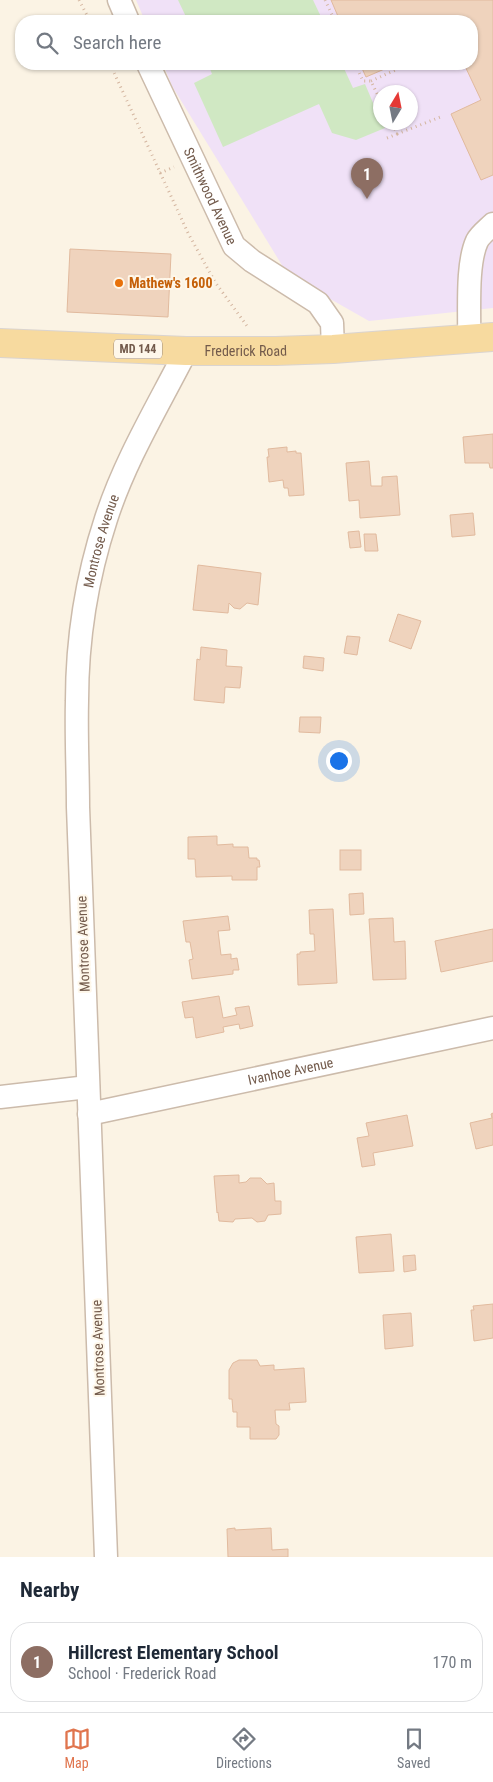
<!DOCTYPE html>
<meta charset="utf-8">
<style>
body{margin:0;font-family:"Roboto Condensed",sans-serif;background:#f2f2f3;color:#1f2937}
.compass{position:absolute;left:373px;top:85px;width:45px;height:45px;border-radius:50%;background:#fff;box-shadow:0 1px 4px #0004;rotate:10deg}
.you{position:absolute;left:338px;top:760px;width:18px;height:18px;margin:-12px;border:4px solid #fff;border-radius:50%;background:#1a73e8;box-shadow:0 0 0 8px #1a73e833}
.badge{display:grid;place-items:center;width:32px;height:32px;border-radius:50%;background:#e0754e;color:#fff;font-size:16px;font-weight:700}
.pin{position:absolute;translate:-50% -41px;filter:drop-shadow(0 1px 2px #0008)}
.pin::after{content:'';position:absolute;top:26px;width:18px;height:15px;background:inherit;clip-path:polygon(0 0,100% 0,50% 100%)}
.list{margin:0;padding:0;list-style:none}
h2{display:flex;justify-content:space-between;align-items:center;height:65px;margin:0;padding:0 20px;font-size:21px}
h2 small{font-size:16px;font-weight:400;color:#747a83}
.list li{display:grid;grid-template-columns:32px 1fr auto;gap:15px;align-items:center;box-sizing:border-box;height:80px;margin:0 10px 10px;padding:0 10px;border:1px solid #e0e1e3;border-radius:20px}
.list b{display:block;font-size:19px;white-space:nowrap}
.list p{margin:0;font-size:16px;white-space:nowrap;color:#747a83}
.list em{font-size:16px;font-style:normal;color:#747a83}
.icon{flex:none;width:28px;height:28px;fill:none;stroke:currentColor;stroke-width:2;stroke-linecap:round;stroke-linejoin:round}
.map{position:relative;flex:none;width:493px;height:1557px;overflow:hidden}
.search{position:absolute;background:#fff;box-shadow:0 1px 4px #0004;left:15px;right:15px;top:15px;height:55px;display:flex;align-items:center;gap:12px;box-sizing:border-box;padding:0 18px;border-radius:20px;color:#747a83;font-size:19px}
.sheet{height:155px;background:#fff}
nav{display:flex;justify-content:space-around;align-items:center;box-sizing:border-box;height:70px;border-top:1px solid #e0e1e3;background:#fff;font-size:14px;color:#747a83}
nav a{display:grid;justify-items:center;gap:2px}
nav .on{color:#e0754e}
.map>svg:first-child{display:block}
.education{fill:#f0e1f7;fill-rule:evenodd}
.green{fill:#d0e8c3}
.building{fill:#efd3bd;stroke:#e1ba9e}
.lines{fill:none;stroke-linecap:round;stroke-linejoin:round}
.minor-casing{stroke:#ccbbab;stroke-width:25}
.major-casing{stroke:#dad4d0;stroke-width:30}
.path{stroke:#d4b6a0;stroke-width:3;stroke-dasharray:1 4;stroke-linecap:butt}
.minor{stroke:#fff;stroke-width:22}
.major{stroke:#f7da9f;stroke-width:28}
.food-dot{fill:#e8710a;stroke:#fef7ea;stroke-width:2}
.labels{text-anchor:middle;stroke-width:4;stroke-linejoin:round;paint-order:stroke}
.shield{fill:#fef7ea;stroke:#9c897b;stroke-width:1}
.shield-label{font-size:12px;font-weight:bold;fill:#725a4b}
.street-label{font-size:14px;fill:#725a4b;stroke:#fef7ea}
.food-label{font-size:14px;font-weight:bold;fill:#c56008;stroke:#fef7ea;text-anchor:start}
</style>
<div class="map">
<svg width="493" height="1557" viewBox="0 0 493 1557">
<rect width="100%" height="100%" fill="#fbf3e4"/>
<path class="education" d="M136,0H493V308L369,321L288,275L172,86L163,64H472V21H145ZM380,92H410V122H380Z"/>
<g class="green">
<path d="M178,0H313L323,21H188Z"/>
<path d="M208,64H342L353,88L365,84L380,119V122L382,123L385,128L356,140L332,133L319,104L223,147L194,83L212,74Z"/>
</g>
<g class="building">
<path d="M331,0H493V175L481,180L451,114L481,100L464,64H472V21H340Z"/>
<path d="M360,64H396L366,77Z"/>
<path d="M70,249L171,254L168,317L67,312Z"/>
<path d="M493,434V468H490L489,463H465L463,437Z"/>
<path d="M287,447V452L296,451V453H301L304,495L289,496L288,488H284L283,480L269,482L267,457H269L268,449Z"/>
<path d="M369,461L371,486H382V477L397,476L400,515L360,518L359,500L349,501L346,463Z"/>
<path d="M473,513L475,535L452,537L450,515Z"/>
<path d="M359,531L361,547L350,548L348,532Z"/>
<path d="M364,534H376L378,551H365Z"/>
<path d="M198,565L261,573L258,605L247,603L240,609L234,608L229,603L228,613L193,610Z"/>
<path d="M398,614L421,621L411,649L389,641Z"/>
<path d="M347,636L360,637L357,655L344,653Z"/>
<path d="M201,647L227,650L226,666L242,667L240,688L225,687L224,703L194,700L197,659L200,660Z"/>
<path d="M304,656L324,658L323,671L303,668Z"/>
<path d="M300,717H321L320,733L299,732Z"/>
<path d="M217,836V845L233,844V847H248L249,858H257V860H259L260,867H257V880H232V876L196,877L195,859H188V837Z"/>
<rect x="340" y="850" width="21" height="20"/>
<path d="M363,893L364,914L350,915L349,894Z"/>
<path d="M333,909L337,983L298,985L297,954H300V952L315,951L314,934H310L309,910Z"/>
<path d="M228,916L230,930L218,931L221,955L231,954V959L237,958L239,970H233V974L192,979L189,960L193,959L190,942H186L183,921Z"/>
<path d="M393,918L394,942L405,941L406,979L373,980L369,919Z"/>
<path d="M493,929V961L441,972L435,941Z"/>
<path d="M219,996L223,1018L237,1015L235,1008L249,1006L253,1026L240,1029L239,1024L223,1027L224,1032L196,1038L193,1017L185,1018L182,1002Z"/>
<path d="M493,1113V1145L476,1149L470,1123L492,1118L491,1114Z"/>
<path d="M407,1115L413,1146L373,1153L375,1165L362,1167L357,1138L369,1136L366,1123Z"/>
<path d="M239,1175V1183L246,1182L250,1178H261L267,1184L274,1183L275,1201H281V1214L268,1215L265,1221L257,1222L252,1218L235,1219L233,1222L219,1221L218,1212L217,1213L214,1176Z"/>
<path d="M391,1234L394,1271L359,1273L356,1237Z"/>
<path d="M415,1255L416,1270L404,1272L403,1256Z"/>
<path d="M493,1304V1338L474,1341L471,1310H474L473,1306Z"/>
<path d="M411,1313L413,1346L385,1349L383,1315Z"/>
<path d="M239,1360H257L260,1366L274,1365V1370L304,1368L306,1402L289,1403L290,1410H275L276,1424L279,1426V1435L276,1439H250V1427H237V1412H233L232,1399H229V1370L233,1363Z"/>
<path d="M235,1528V1530L271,1528L272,1550L288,1549V1557H228L227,1529Z"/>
</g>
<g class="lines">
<g class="minor-casing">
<g id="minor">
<path d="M119,0L128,21"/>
<path id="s1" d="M148,64L234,246L252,261L318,303L332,323L333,349"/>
<path d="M469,340C470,313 466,265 477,241C480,235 488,229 493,224"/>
<path d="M0,1097L88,1087"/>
<path id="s2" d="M89,1114L493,1028"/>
<path id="s3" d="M106,1557L78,807C78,772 76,736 77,701C77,640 87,577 106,519C125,460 158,406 186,351"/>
</g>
</g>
<g class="major-casing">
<g id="major">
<path id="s4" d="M0,343L186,351H276L333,349L493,337"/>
</g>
</g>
<g class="path">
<path d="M79,0L90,21"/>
<path d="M325,0L335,21"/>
<path d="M322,20L324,19L329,21"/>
<path d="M110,64L188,233L215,282L247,326"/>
<path d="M355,64L363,81H371L380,100"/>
<path d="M371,81L409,64"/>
<path d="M397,134L443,116"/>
<path d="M387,138L397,134L392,122"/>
<path d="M160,173L174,167"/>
</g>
<use href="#minor" class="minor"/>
<use href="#major" class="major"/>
</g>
<circle class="food-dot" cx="119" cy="283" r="5"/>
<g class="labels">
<rect class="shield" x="114" y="339.5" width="48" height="19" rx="4"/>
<g class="shield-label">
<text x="138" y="353">MD 144</text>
</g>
<g class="street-label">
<text dy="5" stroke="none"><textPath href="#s1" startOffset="146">Smithwood Avenue</textPath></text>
<text dy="5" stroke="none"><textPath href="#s4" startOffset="246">Frederick Road</textPath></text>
<text dy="5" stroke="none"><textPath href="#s3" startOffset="1019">Montrose Avenue</textPath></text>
<text transform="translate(83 944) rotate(-92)" y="5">Montrose Avenue</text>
<text dy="5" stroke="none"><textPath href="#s2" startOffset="206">Ivanhoe Avenue</textPath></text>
<text transform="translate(98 1348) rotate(-92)" y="5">Montrose Avenue</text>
</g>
<g class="food-label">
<text x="129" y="288">Mathew's 1600</text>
</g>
</g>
</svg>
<svg class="compass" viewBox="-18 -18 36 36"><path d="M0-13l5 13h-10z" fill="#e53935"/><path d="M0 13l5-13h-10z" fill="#747a83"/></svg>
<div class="you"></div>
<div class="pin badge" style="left:367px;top:199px;background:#8d6e63">1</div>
<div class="search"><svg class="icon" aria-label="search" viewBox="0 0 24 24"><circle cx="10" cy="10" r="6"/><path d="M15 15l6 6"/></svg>Search here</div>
</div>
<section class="sheet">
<h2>Nearby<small></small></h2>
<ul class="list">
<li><span class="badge" style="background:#8d6e63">1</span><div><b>Hillcrest Elementary School</b><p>School · Frederick Road</p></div><em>170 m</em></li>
</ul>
</section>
<nav>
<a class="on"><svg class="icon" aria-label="map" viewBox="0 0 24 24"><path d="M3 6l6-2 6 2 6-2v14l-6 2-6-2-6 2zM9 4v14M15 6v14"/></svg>Map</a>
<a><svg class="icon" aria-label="directions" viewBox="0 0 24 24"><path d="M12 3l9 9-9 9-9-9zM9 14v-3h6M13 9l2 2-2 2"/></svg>Directions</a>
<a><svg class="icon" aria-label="saved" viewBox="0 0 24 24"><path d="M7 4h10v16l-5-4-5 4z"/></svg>Saved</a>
</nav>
